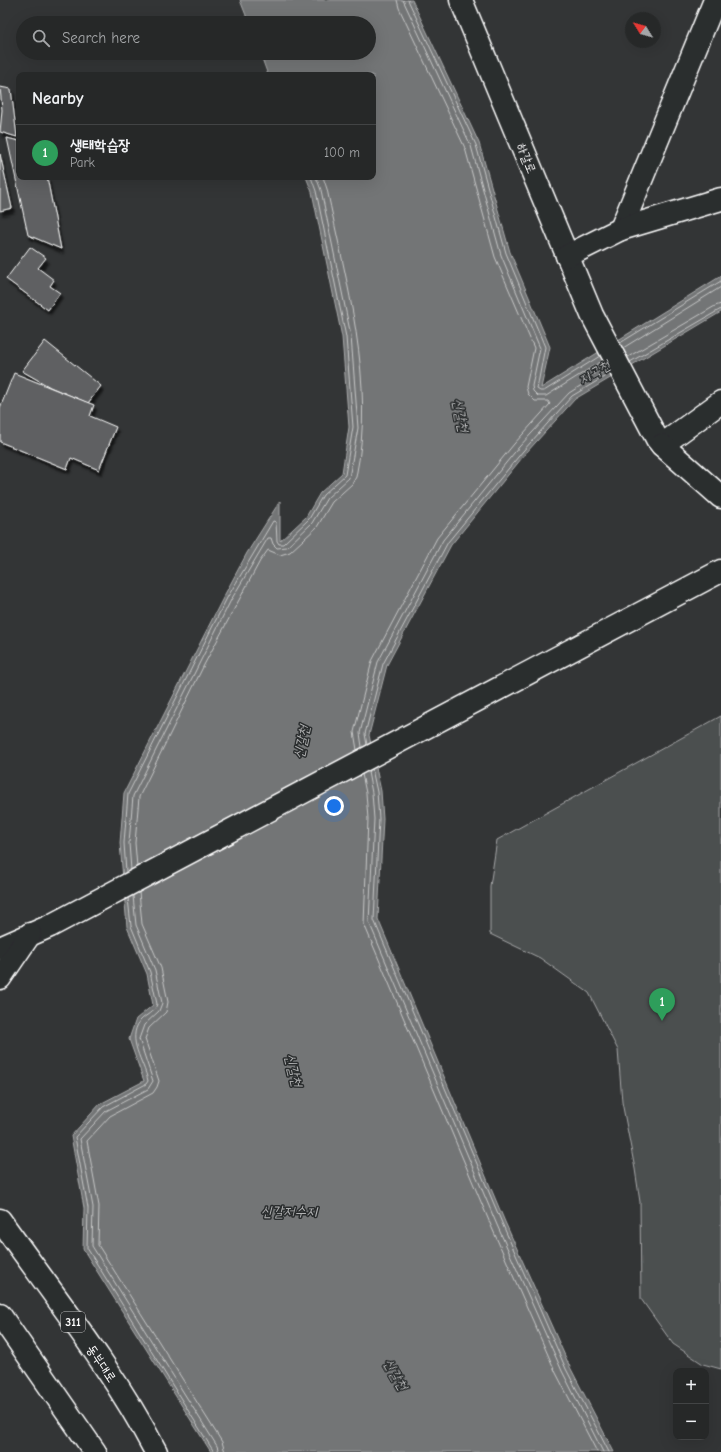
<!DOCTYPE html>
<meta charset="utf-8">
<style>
body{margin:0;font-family:"Comic Neue","Poor Story",sans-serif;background:#323434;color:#f1f3f6}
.controls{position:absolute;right:12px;bottom:12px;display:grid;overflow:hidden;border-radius:8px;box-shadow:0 4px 16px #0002}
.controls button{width:36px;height:36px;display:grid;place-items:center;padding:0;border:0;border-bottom:1px solid #424445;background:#262828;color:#f1f3f6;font:20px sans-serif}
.compass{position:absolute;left:625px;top:12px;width:36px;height:36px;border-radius:50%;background:#262828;box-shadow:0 4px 16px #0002;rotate:307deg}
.you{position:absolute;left:334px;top:806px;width:14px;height:14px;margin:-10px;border:3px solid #fff;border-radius:50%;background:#1a73e8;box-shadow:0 0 0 6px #1a73e833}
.badge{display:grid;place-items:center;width:26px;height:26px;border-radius:50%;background:#ff9aa2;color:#fff;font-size:13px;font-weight:700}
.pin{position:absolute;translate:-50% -33px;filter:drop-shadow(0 1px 2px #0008)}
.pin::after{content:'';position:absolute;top:21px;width:14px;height:12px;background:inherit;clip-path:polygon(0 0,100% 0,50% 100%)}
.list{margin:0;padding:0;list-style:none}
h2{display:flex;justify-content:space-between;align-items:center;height:52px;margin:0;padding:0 16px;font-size:17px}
h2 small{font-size:13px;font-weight:400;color:#a4a6a8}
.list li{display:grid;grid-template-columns:26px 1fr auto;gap:12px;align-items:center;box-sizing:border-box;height:56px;padding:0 16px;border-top:1px solid #424445}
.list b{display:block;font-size:15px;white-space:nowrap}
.list p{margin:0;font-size:13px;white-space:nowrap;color:#a4a6a8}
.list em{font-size:13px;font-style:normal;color:#a4a6a8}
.icon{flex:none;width:22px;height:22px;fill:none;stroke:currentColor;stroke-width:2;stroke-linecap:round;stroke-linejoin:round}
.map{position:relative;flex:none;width:721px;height:1452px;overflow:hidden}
.search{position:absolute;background:#262828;box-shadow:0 4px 16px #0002;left:16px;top:16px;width:360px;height:44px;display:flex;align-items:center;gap:10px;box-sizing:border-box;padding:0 14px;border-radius:22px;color:#a4a6a8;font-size:15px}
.panel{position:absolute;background:#262828;box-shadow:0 4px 16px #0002;left:16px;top:72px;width:360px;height:108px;border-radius:8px}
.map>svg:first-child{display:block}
.green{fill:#4c4f50;stroke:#a6a7a8}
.water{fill:#737576;stroke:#abacad}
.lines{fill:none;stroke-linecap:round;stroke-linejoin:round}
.shore{stroke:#c7c8c8;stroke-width:1}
.building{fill:#5f6162;stroke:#fff;filter:url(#shadow)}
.street-casing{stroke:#fff;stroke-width:25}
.secondary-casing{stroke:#fff;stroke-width:25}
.highway-casing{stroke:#fff;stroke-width:25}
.street{stroke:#2a2d2e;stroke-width:22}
.secondary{stroke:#2a2d2e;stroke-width:22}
.highway{stroke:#2a2d2e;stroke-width:22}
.labels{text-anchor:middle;stroke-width:3;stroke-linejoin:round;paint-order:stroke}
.shield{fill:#2a2d2e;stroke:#bfc0c0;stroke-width:1}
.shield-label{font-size:12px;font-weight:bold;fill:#fff}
.street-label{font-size:13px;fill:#fff;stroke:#2a2d2e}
.water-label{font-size:14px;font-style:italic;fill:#b2b3b4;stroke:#2a2d2e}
</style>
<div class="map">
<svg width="721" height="1452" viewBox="0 0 721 1452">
<defs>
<filter id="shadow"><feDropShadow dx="2.5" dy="4.5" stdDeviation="1" flood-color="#0009"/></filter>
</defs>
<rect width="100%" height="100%" fill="#333536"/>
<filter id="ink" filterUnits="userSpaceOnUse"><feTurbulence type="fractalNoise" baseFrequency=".025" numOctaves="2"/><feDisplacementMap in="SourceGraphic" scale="8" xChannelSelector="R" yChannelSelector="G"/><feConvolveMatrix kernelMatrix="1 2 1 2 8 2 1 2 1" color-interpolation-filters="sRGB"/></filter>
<g filter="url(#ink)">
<path class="green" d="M721,716V1369L703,1364L673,1344L641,1299L640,1202L635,1169L622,1102L618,1050L589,993L540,958L490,934V886L497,840Z"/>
<path class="water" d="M240,0H412L479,143L510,252L550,347L541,388L721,276V312L575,399L526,453L451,545L387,665L369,735L381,791L383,819L378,919L505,1222L570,1367L614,1452H211L83,1249L84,1208L71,1136L100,1104L144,1081L129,1039L136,1019L153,1005L147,974L127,927L120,843L124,793L224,596L247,553L280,501V541L306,517L320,493L342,473L349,427L342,337L312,192L306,177H373V75H268L260,53H369V23H249Z"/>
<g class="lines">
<g class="shore">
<path d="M403,0L471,146L501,255L540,348L532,386L533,391L538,396H546L602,361"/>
<path d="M408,0L476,145L506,253L545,347L537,389L540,391H544L600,356"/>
<path d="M620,343L721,281"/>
<path d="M623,348L721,287"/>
<path d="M628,357L715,306L721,304"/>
<path d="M630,362L721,309"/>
<path d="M367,745L365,734L383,664L448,542L523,451L572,396L609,374"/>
<path d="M362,747L360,733L378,662L443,540L519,447L569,393L607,369"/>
<path d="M357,750L354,732L372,661L437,538L514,444L550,404L548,401H535L528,394L526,387L534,348L495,257L465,148L399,8L397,0"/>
<path d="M372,769L377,792L379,819L374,920L502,1223L566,1369L609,1452"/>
<path d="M368,772L372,793L374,819L369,922L497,1225L562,1371L603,1452"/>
<path d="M362,774L366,793L368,819L364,924L492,1228L556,1373L597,1452"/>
<path d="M137,867L135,843L139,797L204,665L260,561L268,550L280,555L290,552L317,527L332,502L352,484L356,477C376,383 346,282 327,189L323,177"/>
<path d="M131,870L129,843L133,796L231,600L268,538H271L273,544L277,548L287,547L312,523L327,498L349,478L358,428L351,336L321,190L316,177"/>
<path d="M126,872L124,843L128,794L227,598L273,521L276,522L277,541L279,544H283L309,519L323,495L345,475L353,427L346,337L316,191L311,177"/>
<path d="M139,892L142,924L161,968L168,1002L166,1012L149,1028L145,1039L159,1081L157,1087L153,1093L110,1116L87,1141L99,1206L98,1245L222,1442L225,1452"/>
<path d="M133,896L136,925L155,970L162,1003L159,1011L144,1025L139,1039L153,1081L148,1089L106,1111L80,1139L93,1207L92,1246L217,1446L219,1452"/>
<path d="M128,898L131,926L150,972L157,1004C155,1012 145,1015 140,1021C126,1040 144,1061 148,1081L146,1084L103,1107L75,1137L88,1208L87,1248L214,1452"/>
</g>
</g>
<g class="building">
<path d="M0,87L11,89L17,137L0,132L2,110Z"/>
<path d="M7,138L19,141V177H47L61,249L28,235Z"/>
<path d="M0,154L12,208L0,211Z"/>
<path d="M30,247L46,258L38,268L54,280L50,286L60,293L48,310L6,279Z"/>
<path d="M45,341L101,386L88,403L50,387L22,371Z"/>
<path d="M14,373L94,405L90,416L116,427L99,470L71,458L67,469L0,442V408Z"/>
</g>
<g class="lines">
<g class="street-casing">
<g id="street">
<path d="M461,0L592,315L657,439L662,445L721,402"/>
<path d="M621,229L715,0"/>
<path d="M567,256L621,229L721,199"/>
<path d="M662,445L721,497"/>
</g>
</g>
<g class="secondary-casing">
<g id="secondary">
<path d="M0,948L50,926L721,571"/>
<path d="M0,978L30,934"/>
</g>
</g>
<g class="highway-casing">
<g id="highway">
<path d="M0,1220C54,1296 113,1369 156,1452"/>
<path d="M0,1315L95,1452"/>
</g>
</g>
<use href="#street" class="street"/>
<use href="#secondary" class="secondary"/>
<use href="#highway" class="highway"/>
</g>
</g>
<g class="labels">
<rect class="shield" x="61" y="1312" width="24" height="20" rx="3"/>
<g class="shield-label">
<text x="73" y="1326">311</text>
</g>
<g class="street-label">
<text transform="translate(527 158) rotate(68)" y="5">하갈로</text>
<text transform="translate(102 1363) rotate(56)" y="5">동부대로</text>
</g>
<g class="water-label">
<text transform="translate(594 372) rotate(-30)" y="5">지곡천</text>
<text transform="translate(461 415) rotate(79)" y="5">신갈천</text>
<text transform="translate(301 742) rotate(-78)" y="5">신갈천</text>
<text transform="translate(294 1070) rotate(77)" y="5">신갈천</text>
<text x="289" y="1216">신갈저수지</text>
<text transform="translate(396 1374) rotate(60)" y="5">신갈천</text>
</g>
</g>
</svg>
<div class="controls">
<button>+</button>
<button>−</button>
</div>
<svg class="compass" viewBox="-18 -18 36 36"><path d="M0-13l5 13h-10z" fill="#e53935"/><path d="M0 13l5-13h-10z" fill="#a4a6a8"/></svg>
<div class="you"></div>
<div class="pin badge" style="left:662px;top:1021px;background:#2e9e5b">1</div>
<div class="search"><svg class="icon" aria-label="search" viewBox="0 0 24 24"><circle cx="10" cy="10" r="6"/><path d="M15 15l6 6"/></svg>Search here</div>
<section class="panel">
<h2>Nearby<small></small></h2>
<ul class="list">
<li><span class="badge" style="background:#2e9e5b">1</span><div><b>생태학습장</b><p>Park</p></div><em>100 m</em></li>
</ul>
</section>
</div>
